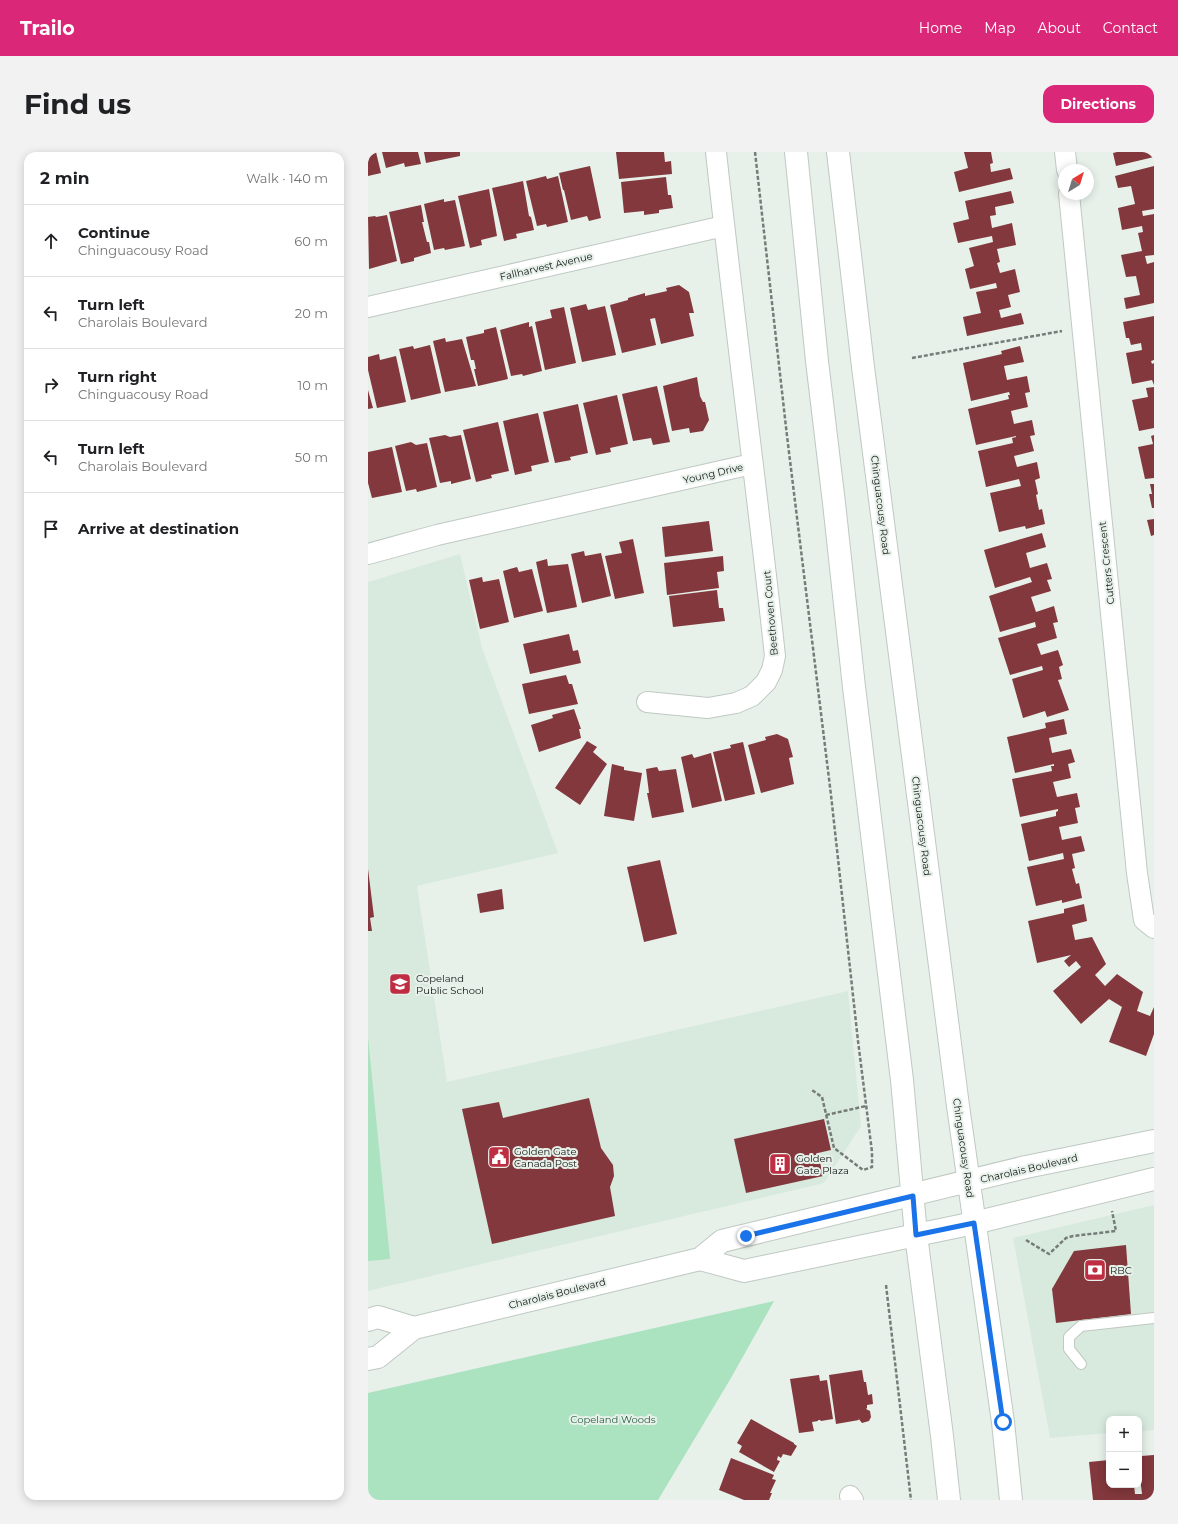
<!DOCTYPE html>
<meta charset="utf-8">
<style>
body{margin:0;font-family:Montserrat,sans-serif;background:#f2f2f2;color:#202124}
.controls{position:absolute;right:12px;bottom:12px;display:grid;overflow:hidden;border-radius:8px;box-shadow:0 2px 10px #0003}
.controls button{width:36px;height:36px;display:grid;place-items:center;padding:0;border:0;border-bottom:1px solid #e0e0e0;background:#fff;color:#202124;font:20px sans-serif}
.compass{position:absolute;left:690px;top:12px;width:36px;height:36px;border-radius:50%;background:#fff;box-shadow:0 2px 10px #0003;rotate:38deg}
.stop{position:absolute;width:12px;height:12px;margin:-9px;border:3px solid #1a73e8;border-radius:50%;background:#fff}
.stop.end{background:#1a73e8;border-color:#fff;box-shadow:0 1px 4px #0008}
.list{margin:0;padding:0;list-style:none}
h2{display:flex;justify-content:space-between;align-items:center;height:52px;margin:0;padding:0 16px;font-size:17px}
h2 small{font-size:13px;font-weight:400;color:#757577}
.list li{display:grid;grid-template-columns:26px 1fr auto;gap:12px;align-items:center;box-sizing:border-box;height:72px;padding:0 16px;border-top:1px solid #e0e0e0}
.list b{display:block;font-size:15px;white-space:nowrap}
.list p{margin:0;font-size:13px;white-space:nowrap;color:#757577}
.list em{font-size:13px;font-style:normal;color:#757577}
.icon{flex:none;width:22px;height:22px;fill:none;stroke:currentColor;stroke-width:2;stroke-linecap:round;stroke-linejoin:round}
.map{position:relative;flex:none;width:786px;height:1348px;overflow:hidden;border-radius:12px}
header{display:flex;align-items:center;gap:24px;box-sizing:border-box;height:56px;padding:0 20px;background:#db2777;color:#fff}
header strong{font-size:19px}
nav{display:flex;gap:22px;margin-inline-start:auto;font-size:14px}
.intro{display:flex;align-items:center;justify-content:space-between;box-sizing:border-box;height:96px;padding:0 24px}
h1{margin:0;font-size:28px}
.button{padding:10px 18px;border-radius:12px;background:#db2777;color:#fff;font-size:14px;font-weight:700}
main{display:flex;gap:24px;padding:0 24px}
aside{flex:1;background:#fff;border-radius:12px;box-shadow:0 2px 10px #0003}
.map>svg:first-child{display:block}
.built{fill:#d8eade}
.green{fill:#abe2c0}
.building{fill:#82383c}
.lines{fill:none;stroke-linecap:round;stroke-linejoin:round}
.lane-casing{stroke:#bfc9c2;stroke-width:12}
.street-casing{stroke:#bfc9c2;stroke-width:22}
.secondary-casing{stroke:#bfc9c2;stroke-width:24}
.path{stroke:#767c78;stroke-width:2.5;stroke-dasharray:4 2;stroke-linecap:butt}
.lane{stroke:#fff;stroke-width:10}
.street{stroke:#fff;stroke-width:20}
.secondary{stroke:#fff;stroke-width:22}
.route{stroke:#1a73e8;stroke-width:5}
.labels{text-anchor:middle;stroke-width:4;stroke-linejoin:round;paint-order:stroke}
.street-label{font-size:10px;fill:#131614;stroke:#e7f1ea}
.poi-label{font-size:10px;fill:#131614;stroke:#e7f1ea;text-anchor:start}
.park-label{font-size:10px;fill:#245e3f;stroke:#e7f1ea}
</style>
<header>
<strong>Trailo</strong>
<nav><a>Home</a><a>Map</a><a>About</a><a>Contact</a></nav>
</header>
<div class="intro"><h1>Find us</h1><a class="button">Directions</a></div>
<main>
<aside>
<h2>2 min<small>Walk · 140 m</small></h2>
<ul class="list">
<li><svg class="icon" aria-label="ahead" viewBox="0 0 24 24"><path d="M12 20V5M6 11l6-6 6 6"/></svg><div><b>Continue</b><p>Chinguacousy Road</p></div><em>60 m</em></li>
<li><svg class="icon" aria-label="left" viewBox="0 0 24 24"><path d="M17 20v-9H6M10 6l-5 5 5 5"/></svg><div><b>Turn left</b><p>Charolais Boulevard</p></div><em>20 m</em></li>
<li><svg class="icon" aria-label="right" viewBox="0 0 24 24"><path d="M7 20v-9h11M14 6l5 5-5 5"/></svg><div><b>Turn right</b><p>Chinguacousy Road</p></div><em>10 m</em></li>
<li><svg class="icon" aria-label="left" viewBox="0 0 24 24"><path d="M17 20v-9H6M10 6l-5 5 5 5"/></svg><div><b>Turn left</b><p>Charolais Boulevard</p></div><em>50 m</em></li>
<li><svg class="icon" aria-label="arrive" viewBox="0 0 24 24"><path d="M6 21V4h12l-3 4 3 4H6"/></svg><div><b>Arrive at destination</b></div></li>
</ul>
</aside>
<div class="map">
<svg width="786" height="1348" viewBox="0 0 786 1348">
<rect width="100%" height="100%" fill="#e7f1ea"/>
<g class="built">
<path d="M92,402L114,496L190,701L49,734L79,930L480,839L493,974L456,1031L0,1139V430Z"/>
<path d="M786,1053V1278L771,1279V1267H741V1281L682,1286L645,1086Z"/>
</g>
<g class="green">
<path d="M0,885L22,1107L0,1109Z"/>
<path d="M406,1149L363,1226L290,1348H0V1241Z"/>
</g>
<g class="building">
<path d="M0,0H8L13,21L0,24Z"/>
<path d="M14,0H50L53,12L37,15L36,11L18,16Z"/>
<path d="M56,0H92V4L58,11Z"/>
<path d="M248,0H296L297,10L303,9L304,22L251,27Z"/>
<path d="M596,0H623L625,11L622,12L623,20L642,16L645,27L591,40L586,20L600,16Z"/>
<path d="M749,0H786V5L748,14L745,1Z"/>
<path d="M222,14L233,66L221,69L219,64L203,68L196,38H195L191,21Z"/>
<path d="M786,14V57L774,59L775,64L786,62V103L777,104L779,112L786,110V151L758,157L756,146L772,143L768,124L758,125L753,103L774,99L770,81L775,80L774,74L754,78L750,56L767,52L763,34L750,36L747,24Z"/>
<path d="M178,24L179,27L190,24L200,70L179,75L178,72L169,74L158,29Z"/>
<path d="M298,25L300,43H303L305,56L291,58V61L276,63V59L256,61L253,30Z"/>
<path d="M155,29L161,64L163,65L166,78L148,82L149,86L136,89L124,36Z"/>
<path d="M121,37L129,84L113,88L114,93L102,96L90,44Z"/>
<path d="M643,39L646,51L627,55L628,63L622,64L624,76L644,71L648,93L629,97L632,110L629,111L632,121L647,117L652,140L640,143L643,155L631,158L633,166L653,161L656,172L599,184L595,165L613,161L608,140L629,136L628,131L602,137L597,117L606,114L601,96L625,90L624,84L590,91L585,71L601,67L597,49Z"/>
<path d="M76,47V50L87,48L97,94L77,98L76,96L66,98L56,52Z"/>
<path d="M53,53L56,70H54L59,90H61L63,101L46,106V109L33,112L21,60Z"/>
<path d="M19,63L29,109L1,117L0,65L7,64L8,65Z"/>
<path d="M311,133L321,140L326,161H321L326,184L293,192L287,166L282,167L288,193L254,201L242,153L260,148V146L277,141V144L299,139L298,136Z"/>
<path d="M218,152L220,158L237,154L248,203L214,210L202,156Z"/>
<path d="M196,155L208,211L177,218L167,170L184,166L182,158Z"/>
<path d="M786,164V208L783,209L784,212L786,211V233L784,228L764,232L758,201L774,198L773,191L763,193L761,186H758L755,170Z"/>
<path d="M161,170V175L164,174L174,219L155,224L154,222L143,224L132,178Z"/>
<path d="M128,175L140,227L110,234L106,217H108L106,208H103L98,185L116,181V178Z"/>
<path d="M77,186L78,190L94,187L108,234L77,240L65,189Z"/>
<path d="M62,193L73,241L43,248L31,197L45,194L46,197Z"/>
<path d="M652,194L656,210L636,214L639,228L659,224L662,240L657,241L660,255L643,259L646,272L664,268L667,283L662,284L666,299L646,304L649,315L669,310L672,326L667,328L670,342L668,343L671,358L674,357L677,372L658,377L657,374L631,380L622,341L653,334L651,327L618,335L610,299L645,291L644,286L648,285V284L608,293L600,257L641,247L640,243H642L641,240L603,249L595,211L634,202L633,199Z"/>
<path d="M11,202L12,208L28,204L38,250L9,256L0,218V205Z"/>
<path d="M329,225L332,244L335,250H337L341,268L335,279L322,281L321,276L304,279L295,234Z"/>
<path d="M289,234L302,290L285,293L283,286L265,289L254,242Z"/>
<path d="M786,235V276L771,279L764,248L780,245L778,236Z"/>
<path d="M0,238L5,256L0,257Z"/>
<path d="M249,243L260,292L242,296L243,300L228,303L215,251Z"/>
<path d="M210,252L220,301L202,305L203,308L187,311L175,260Z"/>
<path d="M170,261L181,310L163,314L164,319L147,323L135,269Z"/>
<path d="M130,270L141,319L123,323L124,326L108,330L95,278Z"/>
<path d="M77,283L82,285L93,283L103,327L83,332V329L72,331L61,286Z"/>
<path d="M786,283V326L777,327L770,295L785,292L783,284Z"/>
<path d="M43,290L48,293L59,291L69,335L49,340L48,337L38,339L27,294Z"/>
<path d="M24,295L34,340L4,346L0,331V300Z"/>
<path d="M782,332H786V356H784L781,342H784Z"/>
<path d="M786,367V383L783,384L779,368Z"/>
<path d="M341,369L345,399L297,405L294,375Z"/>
<path d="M674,381L678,395L658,401L662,416L679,411L684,427L679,428L683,439L663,445L668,460L686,454L690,470L685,471L689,486L669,492L673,503L690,498L695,513L691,515L694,527L690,528L701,558L679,565L677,559L655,566L644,527L675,518L674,514L642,523L630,486L668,475L667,470L632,480L621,444L664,430L662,425L627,436L616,398Z"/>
<path d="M265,387L276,441L247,447L237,404L254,401L251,390Z"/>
<path d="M216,399L217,404L233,401L243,444L214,451L203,402Z"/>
<path d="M355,404L356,419L349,420L351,436L299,443L296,411Z"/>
<path d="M179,407L180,414L200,412L209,455L179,461L168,410Z"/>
<path d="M149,415L151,420L164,417L175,459L146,466L135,419Z"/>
<path d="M114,425L115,430L131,427L141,470L112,477L101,428Z"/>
<path d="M349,438L351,456H355L357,469L305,475L301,444Z"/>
<path d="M201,482L205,499L210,498L213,511L162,522L155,492Z"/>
<path d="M198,523L201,532H204L210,552L161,562L154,532Z"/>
<path d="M206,557L213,577H211L213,586L171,600L163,573L185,566L184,563Z"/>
<path d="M696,567L699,582L681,586L684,601L703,597L707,610L700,612L703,626L685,630L689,645L709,641L712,655L707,656L710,671L691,675L694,688L713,684L717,699L704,702L707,716L704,717L708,732L711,731L714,746L694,751V748L668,754L659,715L696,707L695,701L661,709L653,672L688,664V660L690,659V657L652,665L644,627L684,619L683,614H686V612L647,621L639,585L678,576L677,571Z"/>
<path d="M409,582L420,587L425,605L421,606L426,632L393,641L380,593L398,588L397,585Z"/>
<path d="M219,589L229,595L225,600L239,612L212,653L187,636Z"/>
<path d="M375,590L387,642L357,649L345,600L363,596L362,593Z"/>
<path d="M343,601L354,649L324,656L313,605L324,602L326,606Z"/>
<path d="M244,612L256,615V618L274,621L266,669L236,664Z"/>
<path d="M289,615L291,619L308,617L316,660L284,666L279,641H281L278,617Z"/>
<path d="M292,708L309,782L276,790L259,715Z"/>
<path d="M0,717L6,765L2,766L4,779H0Z"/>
<path d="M134,737L136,757L112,761L109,742Z"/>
<path d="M716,752L719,769L704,773L707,788L724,785L738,812L727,823L737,834L749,822L775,840L769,859L782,864L786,855V882L778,904L741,890L754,855L741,847L713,872L685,839L713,815L708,809L701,815L696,809L703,803L669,811L660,769L696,761V757Z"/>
<path d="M221,946L233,996L245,1013L246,1024L242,1035L247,1064L124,1092L94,957L131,950L135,966Z"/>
<path d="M456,967L463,998L450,1001L455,1024L378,1041L366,987Z"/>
<path d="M758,1093L763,1162L688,1171L684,1137L706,1099Z"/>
<path d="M494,1218L496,1230H498L500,1243L504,1242L505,1252L499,1253V1256L498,1257L502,1259L503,1265L501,1269L494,1271L490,1266L491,1268L468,1272L461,1223Z"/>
<path d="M451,1223L452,1229L459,1228L465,1267L453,1269L452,1268H450V1269L444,1270L446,1279L431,1281L422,1227Z"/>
<path d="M383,1267L426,1291V1292L429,1294L423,1304L415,1302L413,1306L410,1304L409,1308L412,1309L406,1320L371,1300L374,1294L369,1291Z"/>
<path d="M786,1303V1348H725L721,1310L741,1308V1333H766L767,1342H774L771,1317L774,1316L773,1304Z"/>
<path d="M363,1306L406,1323L404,1327L408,1328L402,1341H404L401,1348H376L351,1338Z"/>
</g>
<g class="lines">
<g class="lane-casing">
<path id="lane" d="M713,1212L701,1197V1185L713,1174L786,1166"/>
</g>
<g class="street-casing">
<g id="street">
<path d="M697,0L699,18"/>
<path d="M701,42L769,721L776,768L786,776"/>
<path d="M0,155L356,74"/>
<path d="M0,402L69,383L384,312"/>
<path d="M279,550L340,556L368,551L384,544L398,530L404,518L407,504C389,336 366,168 348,0"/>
<path d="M482,1344L485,1348"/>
</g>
</g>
<g class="secondary-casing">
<g id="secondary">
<path d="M428,0L449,209L466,351L486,535L534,928L548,1083L574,1284L581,1348"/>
<path d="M470,0L495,215L590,954L635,1270L643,1348"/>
<path d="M332,1107L376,1119L606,1071L786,1027"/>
<path d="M0,1168L10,1165L46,1176"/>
<path d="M0,1207L10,1205L46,1176L332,1107L354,1089L658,1015L786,989"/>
</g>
</g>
<g class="path">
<path d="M387,0L419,284L463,643L490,889L504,1000V1015L495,1018L466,996L454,945L444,938"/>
<path d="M544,206L694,179"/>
<path d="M458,963L498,954"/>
<path d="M658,1088L681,1102L698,1086L705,1084L748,1079L744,1059"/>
<path d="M518,1133L543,1348"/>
</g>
<use href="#lane" class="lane"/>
<use href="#street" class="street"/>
<use href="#secondary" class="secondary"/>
</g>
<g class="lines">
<path class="route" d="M378,1084L545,1044L548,1083L606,1071L635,1270"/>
</g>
<defs>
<g id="school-square" transform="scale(1.15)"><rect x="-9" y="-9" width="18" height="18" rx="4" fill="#be2d41" stroke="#e7f1ea"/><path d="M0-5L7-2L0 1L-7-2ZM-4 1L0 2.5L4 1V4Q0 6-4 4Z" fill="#fff"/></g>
<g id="civic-square" transform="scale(1.15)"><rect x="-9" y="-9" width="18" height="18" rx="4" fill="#be2d41" stroke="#e7f1ea"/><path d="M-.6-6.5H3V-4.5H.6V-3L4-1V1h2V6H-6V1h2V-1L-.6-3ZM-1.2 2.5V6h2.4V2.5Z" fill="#fff"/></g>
<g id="building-square" transform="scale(1.15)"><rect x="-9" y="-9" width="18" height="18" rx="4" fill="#be2d41" stroke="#e7f1ea"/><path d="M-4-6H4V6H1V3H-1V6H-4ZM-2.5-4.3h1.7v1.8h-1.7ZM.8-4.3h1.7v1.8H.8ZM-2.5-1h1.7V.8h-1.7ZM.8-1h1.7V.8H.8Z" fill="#fff"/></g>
<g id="bank-square" transform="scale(1.15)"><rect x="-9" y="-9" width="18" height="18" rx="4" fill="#be2d41" stroke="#e7f1ea"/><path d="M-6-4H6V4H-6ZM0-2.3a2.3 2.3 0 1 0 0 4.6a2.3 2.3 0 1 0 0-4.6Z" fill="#fff"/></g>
</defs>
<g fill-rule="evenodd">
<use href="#school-square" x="32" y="832"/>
<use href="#civic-square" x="131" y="1005"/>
<use href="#building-square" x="412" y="1012"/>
<use href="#bank-square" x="727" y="1118"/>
</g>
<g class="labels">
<g class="street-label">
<text transform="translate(178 114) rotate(-13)" y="4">Fallharvest Avenue</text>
<text transform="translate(345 321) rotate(-13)" y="4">Young Drive</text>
<text transform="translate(513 353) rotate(83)" y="4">Chinguacousy Road</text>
<text transform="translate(738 411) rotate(-96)" y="4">Cutters Crescent</text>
<text transform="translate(402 461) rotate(-95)" y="4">Beethoven Court</text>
<text transform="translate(554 674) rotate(83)" y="4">Chinguacousy Road</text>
<text transform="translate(596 996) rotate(82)" y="4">Chinguacousy Road</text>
<text transform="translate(661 1016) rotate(-13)" y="4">Charolais Boulevard</text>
<text transform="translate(189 1141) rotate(-14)" y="4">Charolais Boulevard</text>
</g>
<g class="poi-label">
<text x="48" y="830">Copeland<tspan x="48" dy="12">Public School</tspan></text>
<text x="146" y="1003">Golden Gate<tspan x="146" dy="12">Canada Post</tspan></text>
<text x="428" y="1010">Golden<tspan x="428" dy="12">Gate Plaza</tspan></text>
<text x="742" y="1122">RBC</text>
</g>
<g class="park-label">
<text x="245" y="1271">Copeland Woods</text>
</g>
</g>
</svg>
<div class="controls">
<button>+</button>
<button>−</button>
</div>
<svg class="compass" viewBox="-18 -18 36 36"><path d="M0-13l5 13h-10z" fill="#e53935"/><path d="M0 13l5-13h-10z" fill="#757577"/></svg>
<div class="stop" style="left:635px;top:1270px"></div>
<div class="stop end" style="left:378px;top:1084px"></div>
</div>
</main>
